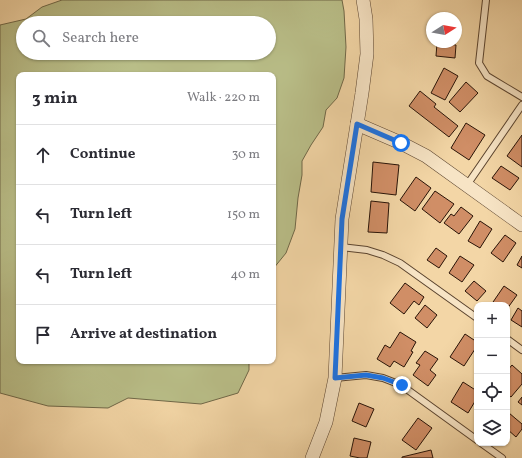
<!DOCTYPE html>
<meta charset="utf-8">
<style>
body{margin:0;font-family:Vollkorn,serif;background:#f2f2f3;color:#2b2b33}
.controls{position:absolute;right:12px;bottom:12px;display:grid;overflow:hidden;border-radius:8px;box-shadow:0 1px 3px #0004}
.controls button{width:36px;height:36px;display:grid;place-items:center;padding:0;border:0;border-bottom:1px solid #e1e1e2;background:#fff;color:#2b2b33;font:20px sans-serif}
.compass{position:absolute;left:426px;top:12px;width:36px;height:36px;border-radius:50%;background:#fff;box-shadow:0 1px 3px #0004;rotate:79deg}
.stop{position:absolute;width:12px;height:12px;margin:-9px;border:3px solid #1a73e8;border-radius:50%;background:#fff}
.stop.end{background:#1a73e8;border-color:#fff;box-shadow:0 1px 4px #0008}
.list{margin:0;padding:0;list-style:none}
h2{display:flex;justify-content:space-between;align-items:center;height:52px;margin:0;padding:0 16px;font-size:17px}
h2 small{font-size:13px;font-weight:400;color:#7c7c81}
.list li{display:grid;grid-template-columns:26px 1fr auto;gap:12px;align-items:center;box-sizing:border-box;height:60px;padding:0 16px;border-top:1px solid #e1e1e2}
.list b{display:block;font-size:15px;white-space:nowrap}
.list em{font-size:13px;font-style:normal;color:#7c7c81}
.icon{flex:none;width:22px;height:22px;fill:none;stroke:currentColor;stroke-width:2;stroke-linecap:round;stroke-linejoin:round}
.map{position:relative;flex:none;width:522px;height:458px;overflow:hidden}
.search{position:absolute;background:#fff;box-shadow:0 1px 3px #0004;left:16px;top:16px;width:260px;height:44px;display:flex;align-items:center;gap:10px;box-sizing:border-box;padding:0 14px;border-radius:22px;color:#7c7c81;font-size:15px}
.panel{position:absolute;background:#fff;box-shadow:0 1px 3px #0004;left:16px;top:72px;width:260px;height:292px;border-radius:8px}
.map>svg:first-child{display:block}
.green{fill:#b9be88;stroke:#706848;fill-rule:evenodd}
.building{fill:#d08e66;stroke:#281307}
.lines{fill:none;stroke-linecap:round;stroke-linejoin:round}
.service-casing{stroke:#5b442f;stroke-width:8}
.minor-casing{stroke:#5b442f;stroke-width:14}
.service{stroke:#f7e4c5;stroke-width:6}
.minor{stroke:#f7e4c5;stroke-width:13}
.route{stroke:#1a73e8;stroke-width:5}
</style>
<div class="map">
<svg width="522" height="458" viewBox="0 0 522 458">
<rect width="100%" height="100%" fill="#f3d6a6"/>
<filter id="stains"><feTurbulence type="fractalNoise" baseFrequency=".005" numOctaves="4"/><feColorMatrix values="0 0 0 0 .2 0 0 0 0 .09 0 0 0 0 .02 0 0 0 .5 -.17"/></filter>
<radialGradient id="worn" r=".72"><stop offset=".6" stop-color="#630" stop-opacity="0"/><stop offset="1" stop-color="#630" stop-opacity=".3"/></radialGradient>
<path class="green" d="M62,0H342L344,11L346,47L344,78L337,98L326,110L323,127L311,145L302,161V175L298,198L295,229L286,253L273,269V75H19V361H249V370L238,393L201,404L128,398L108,408L48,406L0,393V25L26,19L42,7ZM23,23H269V53H23Z"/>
<g class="building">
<path d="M456,21H458L457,36H456Z"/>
<path d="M437,43L456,45L455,58L436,56Z"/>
<path d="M444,68L458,76L445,100L431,93Z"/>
<path d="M466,82L478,93L460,112L449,102Z"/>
<path d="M420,91L436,104L434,107L458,126L449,137L409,106Z"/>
<path d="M466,123L485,135L469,160L451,148Z"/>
<path d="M522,135V167L507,156Z"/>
<path d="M373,162L399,165L396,195L371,192Z"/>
<path d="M501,166L519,178L510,190L492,178Z"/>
<path d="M416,177L431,188L415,211L400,200Z"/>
<path d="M435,191L454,204L440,223L422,209Z"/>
<path d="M371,201L389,203L387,233L368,232Z"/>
<path d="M461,207L473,216L459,234L444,223L451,214L454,216Z"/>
<path d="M480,221L492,229L480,248L468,241Z"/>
<path d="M505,235L516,243L503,262L491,253Z"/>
<path d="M436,248L447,256L439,268L427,260Z"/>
<path d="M460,256L474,265L462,282L449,273Z"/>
<path d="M522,256V268L517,265Z"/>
<path d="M474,281L486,291L477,301L465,291Z"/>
<path d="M405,283L424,297L419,305L414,301L404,314L390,303Z"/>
<path d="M504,286L517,295L507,309V305H491Z"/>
<path d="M425,305L437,315L427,328L415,318Z"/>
<path d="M518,308L522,311V327L511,320Z"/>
<path d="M400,332L416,342L411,351L413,352L404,367L394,361L390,367L377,359L385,345L390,348Z"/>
<path d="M465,334L477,342V346L464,366L450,357Z"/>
<path d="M425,351L438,359L430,370L436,375L428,386L413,375L420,365L416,363Z"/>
<path d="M512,365L522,374V384L511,397L507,394V371Z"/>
<path d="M463,382L477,391V398L468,413L451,402Z"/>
<path d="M522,397V405L518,402Z"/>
<path d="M359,403L374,409L366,427L352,421Z"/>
<path d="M509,413L522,424V429L516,437L507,429V415Z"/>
<path d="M418,418L432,428L416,450L402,440Z"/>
<path d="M354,438L371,442L367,458H360L350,456Z"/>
<path d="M431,450L433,458H402V457Z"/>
</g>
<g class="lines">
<g class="service-casing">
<g id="service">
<path d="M486,0L479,63L487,76L522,97"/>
<path d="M467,185L522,105"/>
<path d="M341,247L367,250L383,255L400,263L477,318"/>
<path d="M507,339L522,350"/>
<path d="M335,378L366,375L383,378L401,385L477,440"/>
<path d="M481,443L502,458"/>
</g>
</g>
<g class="minor-casing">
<g id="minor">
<path d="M357,124L401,143L426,156L522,225"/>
<path d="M312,458L326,422L335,378L342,219L362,93L367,54L366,19L363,0"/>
</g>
</g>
<use href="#service" class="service"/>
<use href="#minor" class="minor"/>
</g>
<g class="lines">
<path class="route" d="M401,143L357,124L342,219L335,378L366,375L383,378L402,385"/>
</g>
<rect width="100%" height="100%" filter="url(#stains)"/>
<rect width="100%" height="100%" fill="url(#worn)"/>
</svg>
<div class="controls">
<button>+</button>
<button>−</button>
<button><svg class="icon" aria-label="locate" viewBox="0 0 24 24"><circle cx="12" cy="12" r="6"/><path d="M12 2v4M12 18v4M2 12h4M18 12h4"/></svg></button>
<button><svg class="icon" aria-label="layers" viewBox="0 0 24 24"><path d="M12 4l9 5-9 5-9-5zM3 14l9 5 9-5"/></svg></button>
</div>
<svg class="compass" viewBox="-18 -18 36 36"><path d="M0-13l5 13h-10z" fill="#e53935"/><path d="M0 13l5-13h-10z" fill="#7c7c81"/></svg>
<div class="stop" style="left:401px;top:143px"></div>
<div class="stop end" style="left:402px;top:385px"></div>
<div class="search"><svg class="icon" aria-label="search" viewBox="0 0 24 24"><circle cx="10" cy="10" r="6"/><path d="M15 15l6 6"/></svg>Search here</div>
<section class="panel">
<h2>3 min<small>Walk · 220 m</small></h2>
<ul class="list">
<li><svg class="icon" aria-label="ahead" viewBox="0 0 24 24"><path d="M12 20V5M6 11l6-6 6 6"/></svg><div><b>Continue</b></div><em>30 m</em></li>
<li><svg class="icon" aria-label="left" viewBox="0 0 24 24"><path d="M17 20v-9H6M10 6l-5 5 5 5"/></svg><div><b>Turn left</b></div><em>150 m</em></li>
<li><svg class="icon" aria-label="left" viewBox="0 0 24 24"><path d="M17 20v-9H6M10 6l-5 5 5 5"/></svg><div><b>Turn left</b></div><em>40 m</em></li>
<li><svg class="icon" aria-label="arrive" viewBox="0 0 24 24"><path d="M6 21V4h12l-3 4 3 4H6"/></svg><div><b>Arrive at destination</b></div></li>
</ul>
</section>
</div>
